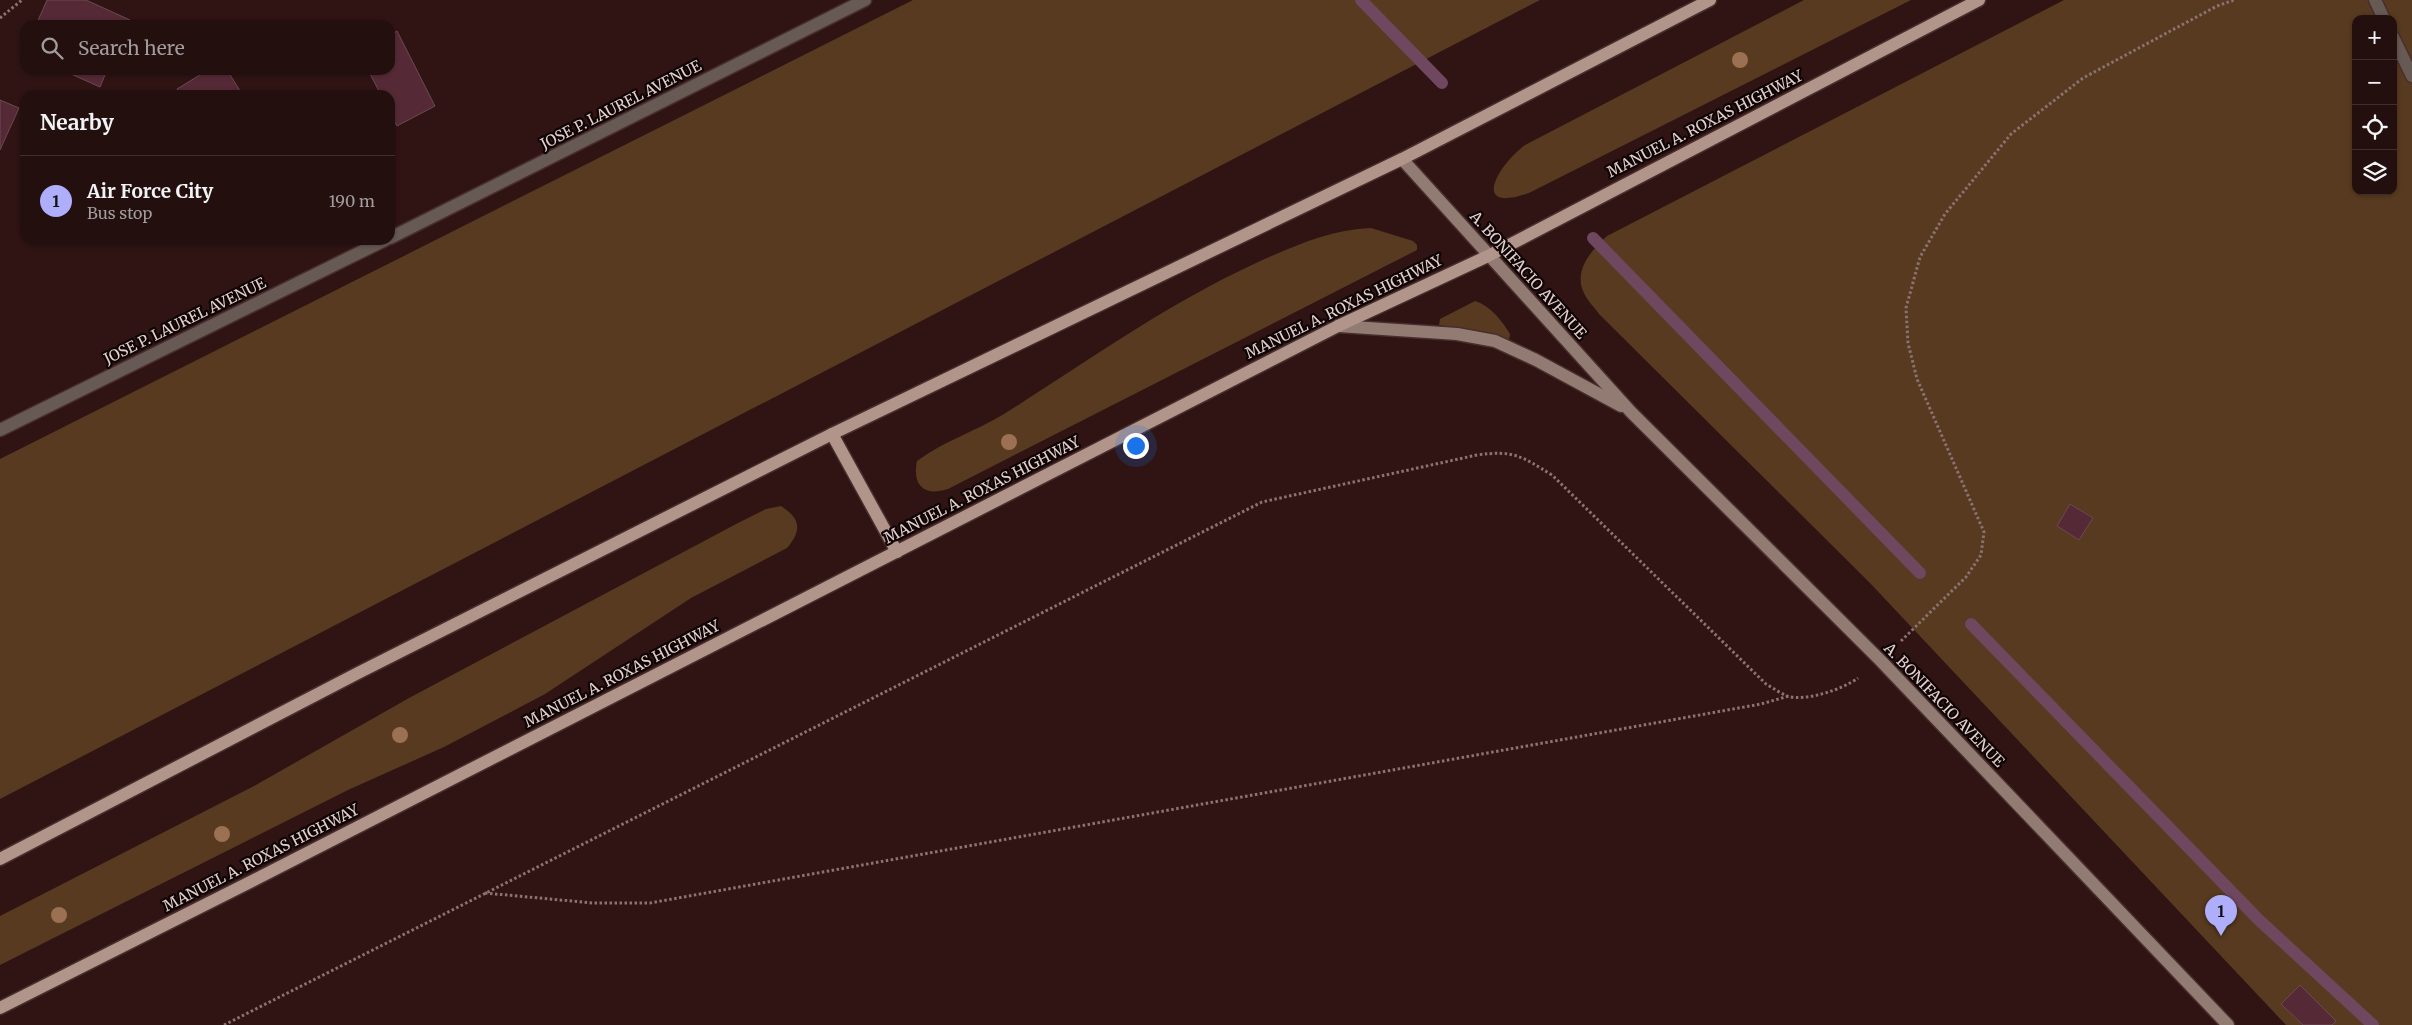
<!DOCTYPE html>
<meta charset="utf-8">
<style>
body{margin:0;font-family:Merriweather,serif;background:#2f1d1c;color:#f1f3f6}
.controls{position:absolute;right:15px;top:15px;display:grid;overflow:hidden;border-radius:10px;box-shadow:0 1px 4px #0004}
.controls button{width:45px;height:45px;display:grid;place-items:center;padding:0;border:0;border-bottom:1px solid #402f2e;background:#230f0e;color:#f1f3f6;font:25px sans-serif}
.you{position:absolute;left:1135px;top:445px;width:18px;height:18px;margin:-12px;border:4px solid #fff;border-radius:50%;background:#1a73e8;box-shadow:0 0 0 8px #1a73e833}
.badge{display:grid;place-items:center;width:32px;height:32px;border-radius:50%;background:#aeaefb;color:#111;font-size:16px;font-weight:700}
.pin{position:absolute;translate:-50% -41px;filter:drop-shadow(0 1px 2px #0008)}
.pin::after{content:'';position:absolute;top:26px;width:18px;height:15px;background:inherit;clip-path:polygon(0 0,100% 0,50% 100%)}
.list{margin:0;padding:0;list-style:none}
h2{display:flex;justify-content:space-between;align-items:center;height:65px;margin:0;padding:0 20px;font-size:21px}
h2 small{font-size:16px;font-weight:400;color:#a39c9e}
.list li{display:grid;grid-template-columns:32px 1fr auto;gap:15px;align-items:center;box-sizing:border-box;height:90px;padding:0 20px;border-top:1px solid #402f2e}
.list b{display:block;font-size:19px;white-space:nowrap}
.list p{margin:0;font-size:16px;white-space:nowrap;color:#a39c9e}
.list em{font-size:16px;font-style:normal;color:#a39c9e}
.icon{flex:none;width:28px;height:28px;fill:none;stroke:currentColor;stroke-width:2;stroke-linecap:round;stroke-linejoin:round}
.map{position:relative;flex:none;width:2412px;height:1025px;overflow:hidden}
.search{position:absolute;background:#230f0e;box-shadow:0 1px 4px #0004;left:20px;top:20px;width:375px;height:55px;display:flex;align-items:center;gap:12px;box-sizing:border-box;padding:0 18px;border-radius:15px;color:#a39c9e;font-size:19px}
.panel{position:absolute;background:#230f0e;box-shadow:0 1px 4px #0004;left:20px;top:90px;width:375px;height:155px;border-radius:15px}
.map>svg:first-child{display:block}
.green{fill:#573a1f;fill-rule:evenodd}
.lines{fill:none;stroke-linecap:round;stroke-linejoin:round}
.stream{stroke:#6f475f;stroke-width:12}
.building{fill:#552a36;stroke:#6a4a52}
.service-casing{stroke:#482e2d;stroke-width:15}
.tertiary-casing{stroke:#482e2d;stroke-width:15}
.secondary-casing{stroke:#482e2d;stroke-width:15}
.primary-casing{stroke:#482e2d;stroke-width:15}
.path{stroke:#8a7372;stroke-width:3;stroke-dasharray:2.5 2.5;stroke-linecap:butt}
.service{stroke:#675954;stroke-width:12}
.tertiary{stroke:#675954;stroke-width:12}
.secondary{stroke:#917b72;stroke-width:12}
.primary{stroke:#b1958a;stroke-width:12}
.tree{fill:#9c7053}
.labels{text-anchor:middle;stroke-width:4.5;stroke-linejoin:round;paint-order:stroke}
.street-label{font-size:15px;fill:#e4d0cf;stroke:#0f0505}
</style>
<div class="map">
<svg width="2412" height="1025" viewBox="0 0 2412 1025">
<rect width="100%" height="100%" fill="#2f1413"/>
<g class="green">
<path d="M913,0H1540L0,799V459Z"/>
<path d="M1804,0H1911L1529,193C1469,214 1498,165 1525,145Z"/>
<path d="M2064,0H2412V1025H2286L1869,582L1599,314C1594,307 1586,299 1583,291C1574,269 1592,250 1607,236ZM2356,19H2393V191H2356Z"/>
<path d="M1371,228L1413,241L1417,245V250L948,489C924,497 912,485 917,461C944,441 976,431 1004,414C1088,361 1165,305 1256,263C1294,246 1329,230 1371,228Z"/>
<path d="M1475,301C1491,306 1502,321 1510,334L1509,340L1506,341L1483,332L1439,325L1440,319Z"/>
<path d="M781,506C801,519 802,530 787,548L691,598L545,694L511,712L444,747L348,790L0,965V916L254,786L409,698L738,523L766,509Z"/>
</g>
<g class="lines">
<g class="stream">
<path d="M1361,0L1442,83"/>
<path d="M1593,238L1920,573"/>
<path d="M1971,624L2259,920L2373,1025"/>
</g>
</g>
<g class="building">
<path d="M47,0H86L130,20L128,25H36Z"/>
<path d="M397,31L435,106L397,126L390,113V95H381L368,70H390V35Z"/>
<path d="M62,70H107L100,87Z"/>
<path d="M208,70H227L242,94L180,95L177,89Z"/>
<path d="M0,100L19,108L0,150Z"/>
<path d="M2070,504L2093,518L2079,540L2057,526Z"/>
<path d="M2300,985L2336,1021L2332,1025H2303L2281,1004Z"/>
</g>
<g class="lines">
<g class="service-casing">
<g id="service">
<path d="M2375,0L2384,19"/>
<path d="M2393,37L2412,76"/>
</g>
</g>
<g class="tertiary-casing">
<g id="tertiary">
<path d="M390,238L865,0"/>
<path d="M0,430L385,240"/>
</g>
</g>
<g class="secondary-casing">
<g id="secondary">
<path d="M1402,159L1631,412L1881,661L2228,1025"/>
<path d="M1338,326L1457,334L1495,341L1536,360L1621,406"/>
</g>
</g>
<g class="primary-casing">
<g id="primary">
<path d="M832,434L897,552"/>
<path d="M0,859L358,673L832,434L1402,159L1710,0"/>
<path d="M0,1008L258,878L1338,326L1488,256L1979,0"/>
</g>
</g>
<g class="path">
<path d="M0,18L22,0"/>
<path d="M1901,641L1966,577L1981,555L1984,532L1917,379L1908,343L1906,308L1920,257L1945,214L2011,134L2083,78L2217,6L2234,0"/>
<path d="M485,893L593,903H650L1761,704L1789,696"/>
<path d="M224,1025L1262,502L1477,455C1514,450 1521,456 1552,475L1766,684C1773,688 1780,693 1787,696C1806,702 1843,689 1858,678"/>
</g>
<use href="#service" class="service"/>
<use href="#tertiary" class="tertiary"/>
<use href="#secondary" class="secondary"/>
<use href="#primary" class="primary"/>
</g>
<g class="tree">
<circle cx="1740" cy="60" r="8"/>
<circle cx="1009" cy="442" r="8"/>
<circle cx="400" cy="735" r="8"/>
<circle cx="222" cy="834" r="8"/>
<circle cx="59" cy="915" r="8"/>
</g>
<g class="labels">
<g class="street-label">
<text transform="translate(621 105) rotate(-27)" y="5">JOSE P. LAUREL AVENUE</text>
<text transform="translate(1705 124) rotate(-27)" y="5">MANUEL A. ROXAS HIGHWAY</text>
<text transform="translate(1528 275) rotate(48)" y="5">A. BONIFACIO AVENUE</text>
<text transform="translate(1344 307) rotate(-26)" y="5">MANUEL A. ROXAS HIGHWAY</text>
<text transform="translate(185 321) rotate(-26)" y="5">JOSE P. LAUREL AVENUE</text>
<text transform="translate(982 490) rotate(-27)" y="5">MANUEL A. ROXAS HIGHWAY</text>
<text transform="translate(622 674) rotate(-27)" y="5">MANUEL A. ROXAS HIGHWAY</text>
<text transform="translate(1944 705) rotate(46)" y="5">A. BONIFACIO AVENUE</text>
<text transform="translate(261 858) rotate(-27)" y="5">MANUEL A. ROXAS HIGHWAY</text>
</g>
</g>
</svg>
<div class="controls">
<button>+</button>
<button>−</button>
<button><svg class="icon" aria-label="locate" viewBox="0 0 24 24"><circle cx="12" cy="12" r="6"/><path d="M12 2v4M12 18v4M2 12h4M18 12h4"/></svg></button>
<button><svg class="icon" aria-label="layers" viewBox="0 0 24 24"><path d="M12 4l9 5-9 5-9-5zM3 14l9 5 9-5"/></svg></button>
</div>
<div class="you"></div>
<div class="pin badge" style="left:2221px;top:936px">1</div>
<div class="search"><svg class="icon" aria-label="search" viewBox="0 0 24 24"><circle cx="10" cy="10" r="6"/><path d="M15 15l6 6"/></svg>Search here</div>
<section class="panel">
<h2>Nearby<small></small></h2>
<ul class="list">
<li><span class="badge">1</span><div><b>Air Force City</b><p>Bus stop</p></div><em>190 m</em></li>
</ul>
</section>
</div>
